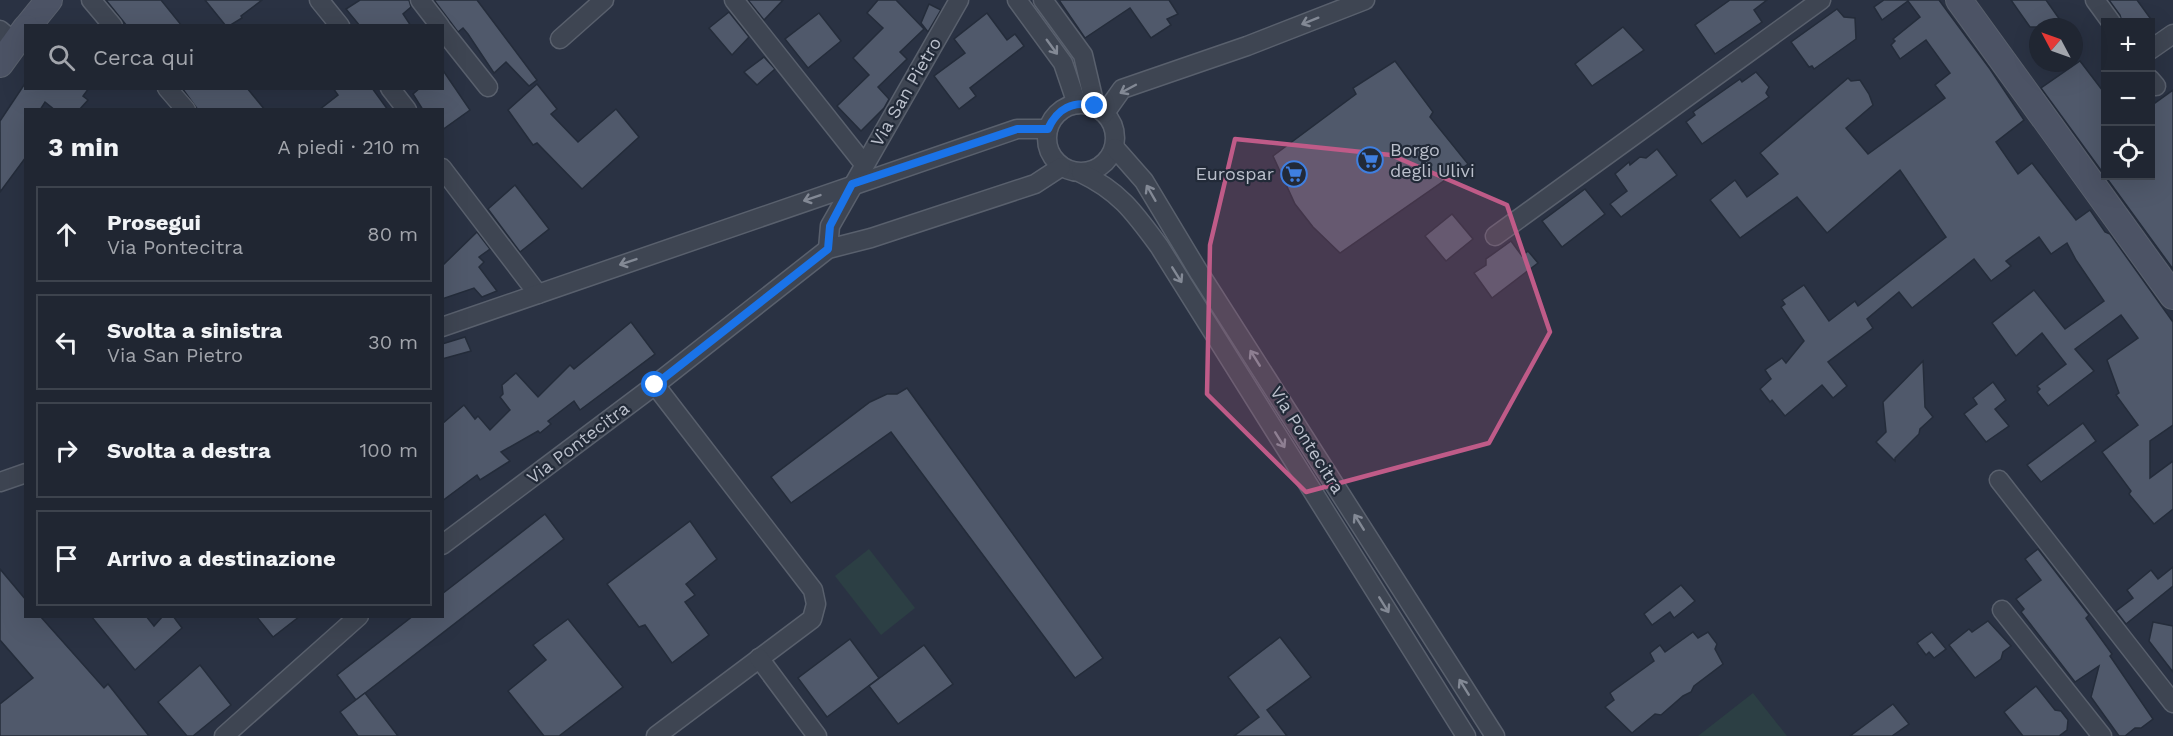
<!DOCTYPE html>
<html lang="it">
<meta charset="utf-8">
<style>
body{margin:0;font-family:"Work Sans",sans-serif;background:#282e3a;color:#f1f3f6}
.controls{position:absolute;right:18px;top:18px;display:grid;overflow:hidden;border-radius:0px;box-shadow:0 6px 24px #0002}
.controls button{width:54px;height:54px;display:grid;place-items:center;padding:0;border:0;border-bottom:2px solid #3d434d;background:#202632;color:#f1f3f6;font:30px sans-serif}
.compass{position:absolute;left:2029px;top:18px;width:54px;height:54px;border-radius:50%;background:#202632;box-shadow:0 6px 24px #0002;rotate:311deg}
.stop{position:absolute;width:18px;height:18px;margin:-14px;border:4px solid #1a73e8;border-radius:50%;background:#fff}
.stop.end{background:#1a73e8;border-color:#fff;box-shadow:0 2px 6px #0008}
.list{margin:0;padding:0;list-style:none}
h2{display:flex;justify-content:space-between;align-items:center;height:78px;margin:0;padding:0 24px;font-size:26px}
h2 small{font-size:20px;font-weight:400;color:#a2a5ac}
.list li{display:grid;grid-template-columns:39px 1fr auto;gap:18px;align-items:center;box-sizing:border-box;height:96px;margin:0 12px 12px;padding:0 12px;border:2px solid #3d434d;border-radius:0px}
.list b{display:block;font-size:22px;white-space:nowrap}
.list p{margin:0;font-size:20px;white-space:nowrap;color:#a2a5ac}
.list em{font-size:20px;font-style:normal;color:#a2a5ac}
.icon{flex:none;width:33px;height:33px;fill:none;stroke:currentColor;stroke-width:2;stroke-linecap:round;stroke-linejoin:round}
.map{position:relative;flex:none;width:2173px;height:736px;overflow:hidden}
.search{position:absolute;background:#202632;box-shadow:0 6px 24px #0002;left:24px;top:24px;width:420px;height:66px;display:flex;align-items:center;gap:15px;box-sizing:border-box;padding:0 21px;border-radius:0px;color:#a2a5ac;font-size:22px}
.panel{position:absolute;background:#202632;box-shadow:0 6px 24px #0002;left:24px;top:108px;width:420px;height:510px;border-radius:0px}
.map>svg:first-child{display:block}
.pitch{fill:#2c3f44}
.building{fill:#50596b;stroke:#242c3a;stroke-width:1.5}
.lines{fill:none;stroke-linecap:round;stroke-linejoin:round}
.street-casing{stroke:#59606d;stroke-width:21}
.secondary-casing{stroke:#59606d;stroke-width:28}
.street{stroke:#3e4552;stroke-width:18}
.secondary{stroke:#4c5365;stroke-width:26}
.oneway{stroke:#838995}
.route{stroke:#1a73e8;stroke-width:8}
.marked{fill:#bf5b88;fill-opacity:0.2;stroke:#bf5b88;stroke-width:4.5;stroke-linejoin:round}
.labels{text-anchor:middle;stroke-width:4.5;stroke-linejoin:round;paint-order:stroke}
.street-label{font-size:18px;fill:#bbc0cc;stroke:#222a38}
.poi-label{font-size:18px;fill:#bbc0cc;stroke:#222a38;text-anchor:start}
</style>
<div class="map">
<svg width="2173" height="736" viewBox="0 0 2173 736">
<rect width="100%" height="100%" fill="#2a3243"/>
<g class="pitch">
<path d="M869,549L915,608L881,635L835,576Z"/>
<path d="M1753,693L1787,736H1698Z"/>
</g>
<g class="building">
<path d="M106,0H161L182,26H127Z"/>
<path d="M205,0H262L241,16L242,18L229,26H226Z"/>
<path d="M360,0H409L411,7L403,14L411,26H360L346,9Z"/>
<path d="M434,0H477L537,80L529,86L506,62L494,73L468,34L463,28L458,32Z"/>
<path d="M748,0H783L764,20Z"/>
<path d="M878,0H896L924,29L900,52L907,59L878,87L889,99L884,108L861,131L837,106L869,75L853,58L883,28L867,13Z"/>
<path d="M1059,0H1169L1178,14L1167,19L1171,25L1151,38L1130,8L1085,38Z"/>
<path d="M1730,0H1767L1754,10L1762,22L1715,54L1695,25Z"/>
<path d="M1884,0H1939L1990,69L2024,120L1996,142L2018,174L2032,163L2076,220L2090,210L2105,232L2110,234L2173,322V425L2150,441V478L2173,461V509L2154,524L2129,494L2131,491L2102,452L2138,425L2116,395L2119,393L2107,360L2138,338L2121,315L2075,349L2094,371L2048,406L2037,392L2040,389L2037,386L2066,364L2042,333L2016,356L1992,323L2034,290L2065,329L2104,301L2076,260L2067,243L2051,254L2039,237L2006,261L2011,266L1991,281L1974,259L1912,308L1899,292L1867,319L1873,328L1828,362L1847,386L1833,398L1822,385L1785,416L1772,400L1770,402L1760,389L1771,379L1765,370L1782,358L1786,363L1804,341L1781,307L1785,304L1782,300L1804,285L1829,321L1855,301L1858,306L1946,237L1900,170L1827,233L1797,197L1740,238L1710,200L1735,180L1747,197L1778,174L1760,153L1848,78L1851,81L1860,80L1869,94L1873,105L1846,128L1868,154L1945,98L1935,85L1950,73L1926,40L1900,59L1891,45L1895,41L1893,39L1920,17L1908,1L1882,20L1874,7Z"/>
<path d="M2011,0H2046L2065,27H2030Z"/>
<path d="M2109,0H2137L2153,22H2122L2120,15Z"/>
<path d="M929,4L941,10L928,32L921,23Z"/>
<path d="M1837,9L1844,17L1855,18L1856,39L1814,69L1812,66L1809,67L1791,42Z"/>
<path d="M729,12L749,37L732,55L709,28Z"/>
<path d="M819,13L841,41L808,68L785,39Z"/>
<path d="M987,13L1007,40L1015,34L1024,46L970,88L976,96L959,109L934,76L965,53L954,39Z"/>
<path d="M1623,27L1644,50L1592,86L1575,64Z"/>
<path d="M764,57L775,69L757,85L744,72Z"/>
<path d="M1395,61L1433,112L1430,117L1468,164L1340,253L1313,227L1295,204L1273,156L1356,94L1353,88Z"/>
<path d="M2080,61L2106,95V176H2151V106L2173,90V269L2041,88Z"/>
<path d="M442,69L470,110L442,130V110H423L413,94L420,88H442Z"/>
<path d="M1756,72L1769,87L1766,93L1769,97L1702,144L1686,122L1695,115L1693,112L1740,79L1742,82Z"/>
<path d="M26,82V88H89L83,96L88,100L79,110H55L45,102L40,110H26V157L0,192V121Z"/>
<path d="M537,84L557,109L551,114L578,142L616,109L639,137L582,189L537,143L533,145L508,110Z"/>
<path d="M182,88H247L265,110H198Z"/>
<path d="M333,88H372L388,110H319L338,95Z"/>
<path d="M1657,149L1677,175L1621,217L1610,204L1627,191L1615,174L1629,162L1630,165L1640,157L1646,158Z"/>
<path d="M515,185L549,229L520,252L488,209Z"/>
<path d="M1585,189L1605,214L1562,247L1542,221Z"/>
<path d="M1452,214L1473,239L1446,261L1425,236Z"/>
<path d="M477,232L490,249L479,257L484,262L479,267L497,291L482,297L474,288L442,299V266Z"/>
<path d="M1511,241L1522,256L1528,251L1538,263L1492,298L1474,273L1486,265V259Z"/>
<path d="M631,322L655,354L580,410L574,401L548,421L551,424L540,433L538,431L501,452L510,461L480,480L477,475L442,501V424L464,405L475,419L478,416L490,430L510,410L500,397L503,394L502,385L516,373L538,397L570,365L574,369Z"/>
<path d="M465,337L471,351L442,359V344Z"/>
<path d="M1923,361L1925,407L1933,417L1920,429L1919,434L1895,458V461L1876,442L1886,432L1883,402Z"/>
<path d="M1993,382L2006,400L1995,409L2009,426L1986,442L1964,414L1977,404L1973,398Z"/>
<path d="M907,388L1103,658L1075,678L891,432L791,503L771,477L870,402L887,394H897Z"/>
<path d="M2083,423L2096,441L2041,482L2027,465Z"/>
<path d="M545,514L564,539L356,700L337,675L413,616H442V594Z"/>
<path d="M690,521L717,559L686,584L695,595L685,602L709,635L672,663L645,625L639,627L607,584Z"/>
<path d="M2038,549L2089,615L2086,618L2112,654L2110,656L2153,719L2141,728H2135L2125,736H2119L2091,697L2099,666L2075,682L2021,612L2024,609L2016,599L2041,580L2025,559Z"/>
<path d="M2173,567V586L2126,624L2116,611L2133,598L2127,590L2151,570L2158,579Z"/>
<path d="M0,569L26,600V616H40L104,688L108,684L149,736H0V704L33,678L0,640Z"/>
<path d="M1681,585L1695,601L1674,618L1670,612L1652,625L1644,614Z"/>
<path d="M91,616H146L154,626L163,616H173L182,628L135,670Z"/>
<path d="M256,616H300L273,637Z"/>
<path d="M568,619L623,687L559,736H544L508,691L546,660L533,645Z"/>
<path d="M1988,621L2011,646L2003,652L2001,659L1975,678L1949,645L1969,629L1972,632Z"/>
<path d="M2153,622L2173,626V672L2149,641Z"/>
<path d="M1693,632L1698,638L1708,632L1717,644L1715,649L1723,664L1694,686L1691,692L1683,696L1661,715L1655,714L1632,733L1605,707L1614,700L1610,693L1654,661L1650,653L1660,645L1665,652Z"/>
<path d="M1932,632L1946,649L1934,658L1929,652L1926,655L1917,643Z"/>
<path d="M1280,637L1311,677L1267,710L1287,736H1234L1259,717L1228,677Z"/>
<path d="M850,639L879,678L827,717L798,678Z"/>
<path d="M924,645L953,684L898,724L869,686Z"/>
<path d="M200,665L231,705L193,736H187L158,702Z"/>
<path d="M2036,686L2055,710L2061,711L2068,720L2067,730L2059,736H2023L2004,712Z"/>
<path d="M365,693L398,736H358L340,712Z"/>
<path d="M1893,704L1909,724L1892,736H1850Z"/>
</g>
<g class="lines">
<g class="street-casing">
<g id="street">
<path d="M91,0L113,26"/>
<path d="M319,0L340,26"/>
<path d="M420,0L440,26"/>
<path d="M734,0L864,164"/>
<path d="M1017,0L1063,63L1077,104"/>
<path d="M1043,0L1083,55L1095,106"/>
<path d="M2095,0L2111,22"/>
<path d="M442,29L488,87"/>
<path d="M0,30L14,42"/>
<path d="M560,39L604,0"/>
<path d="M2150,50L2173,34"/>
<path d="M2150,79L2156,86"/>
<path d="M167,88L186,110"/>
<path d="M390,88L407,110"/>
<circle cx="1081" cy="138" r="34"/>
<path d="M1105,113L1122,89L1247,46L1365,0"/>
<path d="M1115,148L1144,181L1200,274L1495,736"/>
<path d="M442,168L538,294"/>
<path d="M1081,173C1119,191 1134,212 1159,246L1466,736"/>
<path d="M1495,236L1821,0"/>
<path d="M828,249L830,226L959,0"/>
<path d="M442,327L1017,129H1048"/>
<path d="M655,385L813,590L816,604L812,619L656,736"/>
<path d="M1999,480L2173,703"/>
<path d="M0,482L26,473"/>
<path d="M442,545L655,385L828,249L871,238L1035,184L1061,167"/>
<path d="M2002,610L2102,736"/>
<path d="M759,658L817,736"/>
<path d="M224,736L359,616"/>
</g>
</g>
<g class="secondary-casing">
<g id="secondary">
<path d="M1959,0L2173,296"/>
<path d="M28,26L49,0"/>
<path d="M0,64L26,28"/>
</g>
</g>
<use href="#street" class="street"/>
<use href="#secondary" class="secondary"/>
</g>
<defs><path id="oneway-shaft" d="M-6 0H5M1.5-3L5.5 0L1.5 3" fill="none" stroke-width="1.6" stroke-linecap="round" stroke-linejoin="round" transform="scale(1.5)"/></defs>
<g class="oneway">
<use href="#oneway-shaft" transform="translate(1310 21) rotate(158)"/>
<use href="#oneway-shaft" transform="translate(1052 47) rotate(54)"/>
<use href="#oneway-shaft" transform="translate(1128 89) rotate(152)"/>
<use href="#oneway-shaft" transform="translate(1151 193) rotate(-120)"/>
<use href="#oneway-shaft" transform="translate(812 198) rotate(161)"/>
<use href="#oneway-shaft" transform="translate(628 262) rotate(161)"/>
<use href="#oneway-shaft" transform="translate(1177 275) rotate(58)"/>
<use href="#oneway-shaft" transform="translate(1255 358) rotate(-122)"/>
<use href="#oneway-shaft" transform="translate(1280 440) rotate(58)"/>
<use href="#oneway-shaft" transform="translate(1359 522) rotate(-122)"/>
<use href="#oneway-shaft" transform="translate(1384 605) rotate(58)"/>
<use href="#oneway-shaft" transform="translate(1464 687) rotate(-122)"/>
</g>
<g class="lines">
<path class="route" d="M655,385L828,249L830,226L852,184L1017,129H1048C1057,109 1073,100 1095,106"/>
</g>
<path class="marked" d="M1235,139L1391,155L1507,205L1550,332L1489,443L1306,492L1207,394L1210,245Z"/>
<defs>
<g id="supermarket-ring" transform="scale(1.35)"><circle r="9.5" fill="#222a38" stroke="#3f7fe0" stroke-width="1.5"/><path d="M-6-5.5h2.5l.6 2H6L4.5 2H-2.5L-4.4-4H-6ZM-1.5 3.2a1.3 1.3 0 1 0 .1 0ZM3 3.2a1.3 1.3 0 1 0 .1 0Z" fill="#3f7fe0"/></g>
</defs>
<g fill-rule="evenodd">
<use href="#supermarket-ring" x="1370" y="160"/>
<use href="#supermarket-ring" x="1294" y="174"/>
</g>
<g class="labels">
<g class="street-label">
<text transform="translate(906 92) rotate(-60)" y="6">Via San Pietro</text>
<text transform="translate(1307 440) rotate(58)" y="6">Via Pontecitra</text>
<text transform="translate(578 443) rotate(-37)" y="6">Via Pontecitra</text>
</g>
<g class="poi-label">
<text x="1390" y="156">Borgo<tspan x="1390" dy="21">degli Ulivi</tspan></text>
<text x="1274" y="180" text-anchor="end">Eurospar</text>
</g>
</g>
</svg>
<div class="controls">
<button>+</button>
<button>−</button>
<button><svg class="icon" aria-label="locate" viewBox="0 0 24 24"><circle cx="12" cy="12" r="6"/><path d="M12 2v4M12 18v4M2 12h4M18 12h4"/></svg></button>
</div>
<svg class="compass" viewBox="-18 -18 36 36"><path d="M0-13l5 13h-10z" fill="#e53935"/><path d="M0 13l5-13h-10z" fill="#a2a5ac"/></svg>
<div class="stop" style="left:655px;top:385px"></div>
<div class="stop end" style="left:1095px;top:106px"></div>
<div class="search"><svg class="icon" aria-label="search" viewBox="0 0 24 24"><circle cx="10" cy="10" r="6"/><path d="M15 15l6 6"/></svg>Cerca qui</div>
<section class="panel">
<h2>3 min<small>A piedi · 210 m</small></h2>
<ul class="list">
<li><svg class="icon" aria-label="ahead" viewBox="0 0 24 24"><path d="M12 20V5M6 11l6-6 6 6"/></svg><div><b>Prosegui</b><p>Via Pontecitra</p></div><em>80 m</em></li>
<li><svg class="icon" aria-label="left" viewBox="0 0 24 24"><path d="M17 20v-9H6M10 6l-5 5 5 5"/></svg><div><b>Svolta a sinistra</b><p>Via San Pietro</p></div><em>30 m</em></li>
<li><svg class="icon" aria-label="right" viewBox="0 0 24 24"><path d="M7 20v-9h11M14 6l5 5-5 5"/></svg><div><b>Svolta a destra</b></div><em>100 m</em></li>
<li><svg class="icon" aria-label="arrive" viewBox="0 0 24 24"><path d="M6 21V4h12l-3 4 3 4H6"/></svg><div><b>Arrivo a destinazione</b></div></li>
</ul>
</section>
</div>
